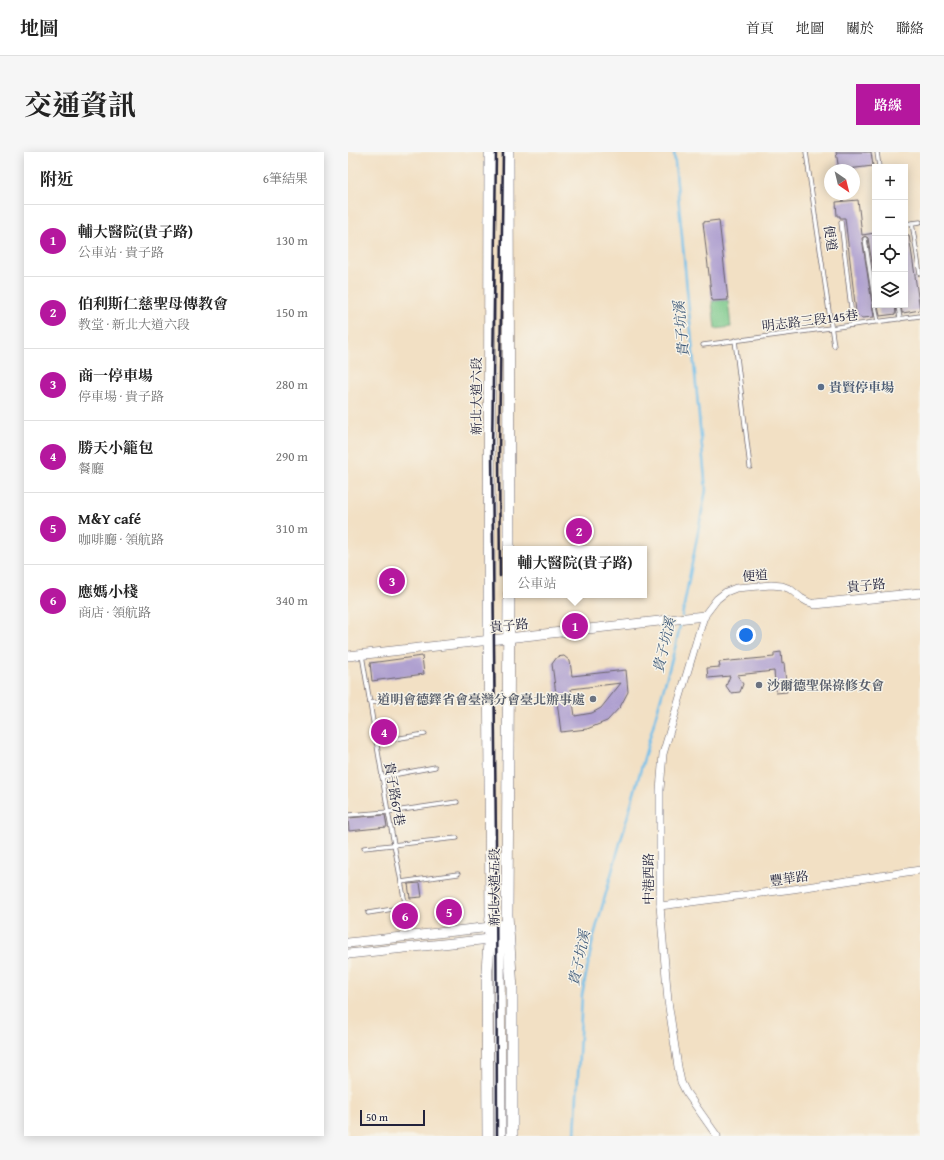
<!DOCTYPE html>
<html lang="zh-TW">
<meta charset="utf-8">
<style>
body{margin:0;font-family:"Gentium Book Plus","Noto Serif TC",serif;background:#f6f6f6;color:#222}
.controls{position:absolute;right:12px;top:12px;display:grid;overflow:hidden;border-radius:0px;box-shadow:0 2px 10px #0003}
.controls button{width:36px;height:36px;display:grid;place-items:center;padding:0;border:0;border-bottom:1px solid #e0e0e0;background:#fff;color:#222;font:20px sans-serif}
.compass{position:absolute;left:476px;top:12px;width:36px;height:36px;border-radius:50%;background:#fff;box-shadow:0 2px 10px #0003;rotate:145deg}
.scale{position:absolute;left:12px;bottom:10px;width:65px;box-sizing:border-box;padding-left:4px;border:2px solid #22223b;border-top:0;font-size:11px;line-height:14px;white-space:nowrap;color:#22223b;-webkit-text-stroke:3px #f7f3e8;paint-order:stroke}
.you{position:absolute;left:398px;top:483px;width:14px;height:14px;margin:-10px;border:3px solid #fff;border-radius:50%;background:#1a73e8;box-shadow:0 0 0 6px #1a73e833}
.badge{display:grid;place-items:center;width:26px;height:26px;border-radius:50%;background:#b5179e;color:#fff;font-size:13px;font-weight:700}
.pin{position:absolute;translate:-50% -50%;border:2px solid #fff;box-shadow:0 1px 4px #0006}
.popup{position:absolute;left:155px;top:394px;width:144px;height:52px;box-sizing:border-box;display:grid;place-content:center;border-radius:0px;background:#fff;filter:drop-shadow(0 1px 3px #0005);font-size:13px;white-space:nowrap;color:#767676}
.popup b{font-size:15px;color:#222}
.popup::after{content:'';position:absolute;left:50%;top:100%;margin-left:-8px;border:8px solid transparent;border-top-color:#fff}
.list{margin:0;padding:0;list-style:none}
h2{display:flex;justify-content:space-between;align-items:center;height:52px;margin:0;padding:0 16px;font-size:17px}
h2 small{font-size:13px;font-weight:400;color:#767676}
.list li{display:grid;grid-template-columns:26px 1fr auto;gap:12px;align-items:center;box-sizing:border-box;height:72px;padding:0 16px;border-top:1px solid #e0e0e0}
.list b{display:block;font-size:15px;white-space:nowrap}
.list p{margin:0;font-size:13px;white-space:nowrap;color:#767676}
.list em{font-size:13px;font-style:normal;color:#767676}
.icon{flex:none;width:22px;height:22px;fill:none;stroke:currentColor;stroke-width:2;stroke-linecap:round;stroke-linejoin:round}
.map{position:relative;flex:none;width:572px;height:984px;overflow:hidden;border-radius:0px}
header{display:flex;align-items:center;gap:24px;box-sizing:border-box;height:56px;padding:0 20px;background:#fff;border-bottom:1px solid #e0e0e0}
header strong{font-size:19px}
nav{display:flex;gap:22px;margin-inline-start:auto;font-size:14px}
.intro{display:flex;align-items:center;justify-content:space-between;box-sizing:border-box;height:96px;padding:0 24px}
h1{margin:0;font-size:28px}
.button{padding:10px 18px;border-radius:0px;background:#b5179e;color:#fff;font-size:14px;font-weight:700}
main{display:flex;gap:24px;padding:0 24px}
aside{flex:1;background:#fff;border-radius:0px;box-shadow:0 2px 10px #0003}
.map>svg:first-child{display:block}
.green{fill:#77c788;stroke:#4c7462}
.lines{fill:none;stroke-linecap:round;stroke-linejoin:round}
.stream{stroke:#70bfeb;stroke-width:2.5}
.building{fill:#afa0d0;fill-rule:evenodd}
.service-casing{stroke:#6b646b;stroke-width:5}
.minor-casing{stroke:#6b646b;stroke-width:8}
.tertiary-casing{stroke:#6b646b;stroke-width:10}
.primary-casing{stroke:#6b646b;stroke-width:12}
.service{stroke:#fff;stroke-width:3.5}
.minor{stroke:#fff;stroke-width:7}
.tertiary{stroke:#fff;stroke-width:9}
.primary{stroke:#fff;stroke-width:11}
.rail{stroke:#22223b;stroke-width:2.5}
.service-dot{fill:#5c6f8a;stroke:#f7f3e8;stroke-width:1.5}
.worship-dot{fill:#6b7280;stroke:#f7f3e8;stroke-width:1.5}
.labels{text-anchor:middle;stroke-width:3;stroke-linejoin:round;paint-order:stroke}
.street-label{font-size:13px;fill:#22223b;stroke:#f7f3e8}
.service-label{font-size:13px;font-weight:bold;fill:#4e5e75;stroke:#f7f3e8;text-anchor:start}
.worship-label{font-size:13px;font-weight:bold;fill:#5b616d;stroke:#f7f3e8;text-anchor:start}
.water-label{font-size:14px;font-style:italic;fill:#3d5979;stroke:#f7f3e8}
</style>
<header>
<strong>地圖</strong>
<nav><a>首頁</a><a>地圖</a><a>關於</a><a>聯絡</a></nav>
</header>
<div class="intro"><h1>交通資訊</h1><a class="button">路線</a></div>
<main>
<aside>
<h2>附近<small>6筆結果</small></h2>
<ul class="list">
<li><span class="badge">1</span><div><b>輔大醫院(貴子路)</b><p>公車站 · 貴子路</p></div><em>130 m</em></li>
<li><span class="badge">2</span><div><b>伯利斯仁慈聖母傳教會</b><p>教堂 · 新北大道六段</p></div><em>150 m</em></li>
<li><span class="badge">3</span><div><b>商一停車場</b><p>停車場 · 貴子路</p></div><em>280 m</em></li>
<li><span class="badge">4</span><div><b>勝天小籠包</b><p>餐廳</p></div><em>290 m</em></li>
<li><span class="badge">5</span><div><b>M&amp;Y café</b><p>咖啡廳 · 領航路</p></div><em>310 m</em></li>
<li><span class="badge">6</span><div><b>應媽小棧</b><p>商店 · 領航路</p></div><em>340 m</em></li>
</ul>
</aside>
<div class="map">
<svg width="572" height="984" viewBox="0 0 572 984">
<rect width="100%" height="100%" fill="#f7f3e8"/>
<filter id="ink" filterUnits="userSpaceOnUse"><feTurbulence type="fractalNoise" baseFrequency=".025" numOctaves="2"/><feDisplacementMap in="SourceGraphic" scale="8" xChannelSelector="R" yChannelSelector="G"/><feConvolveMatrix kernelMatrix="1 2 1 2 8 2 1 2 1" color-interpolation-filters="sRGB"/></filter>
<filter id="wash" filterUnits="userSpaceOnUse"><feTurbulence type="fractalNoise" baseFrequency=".012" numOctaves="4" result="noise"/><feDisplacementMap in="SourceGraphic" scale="16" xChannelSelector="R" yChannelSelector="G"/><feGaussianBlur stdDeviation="0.9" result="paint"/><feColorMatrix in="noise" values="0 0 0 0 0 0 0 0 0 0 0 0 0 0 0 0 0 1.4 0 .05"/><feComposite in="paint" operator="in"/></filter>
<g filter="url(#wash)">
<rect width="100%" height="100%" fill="#f2e0c4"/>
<path class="green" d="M380,148L383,175L367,177L364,149Z"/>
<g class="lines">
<g class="stream">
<path d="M326,0L358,338L334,464"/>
<path d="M227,984L234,843L245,787L327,496L333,469"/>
</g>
</g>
<g id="blocks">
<g class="building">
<path d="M488,0H523L525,14L491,18Z"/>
<path d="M510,48L514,83L527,81V131L520,86L517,84L514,86L526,165L514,166L509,163L508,160L497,66H492V64H489L488,50Z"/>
<path d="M371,68L380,148L364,149L355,70Z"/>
<path d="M557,83H561L572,158L555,161H554L553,153H557Z"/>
<path d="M530,153H547L548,162L532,164Z"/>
<path d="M433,500L434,512L436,511L439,540L428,541L426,519L389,523L395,532L392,540L383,541L378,534L382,524L360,526L359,516L372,515L371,510L426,505V501Z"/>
<path d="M74,504L76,522L24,529L22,511Z"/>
<path d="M216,504L222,509L224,524L278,518L280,540L272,555L259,569L239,577L213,580L204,512L209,505ZM273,531L253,556L244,561L227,564L223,537Z"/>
<path d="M37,663L39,675L1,679L0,666Z"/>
<path d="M72,731L74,745L62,746L60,732Z"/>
</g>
</g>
</g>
<g filter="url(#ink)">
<use href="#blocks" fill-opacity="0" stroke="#6b646b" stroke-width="1"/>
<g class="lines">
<g class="service-casing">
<g id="service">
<path d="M458,0L486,194"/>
<path d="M529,0L531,15"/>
<path d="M493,70L505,173"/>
<path d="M564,71L572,122"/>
<path d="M557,72L572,70"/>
<path d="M517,87L527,152"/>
<path d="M527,153L530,170"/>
<path d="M550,153L552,167"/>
<path d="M387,188L402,315"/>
<path d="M355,193L572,164"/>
<path d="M14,503L40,660L63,783"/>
<path d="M22,551L60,546"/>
<path d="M28,590L77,582"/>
<path d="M34,625L87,615"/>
<path d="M1,663L40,660L109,650"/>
<path d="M16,696L109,686"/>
<path d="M53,730L110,722"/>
<path d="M20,761L58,755"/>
</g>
</g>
<g class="minor-casing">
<g id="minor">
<path d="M312,754L445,737L572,718"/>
<path d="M369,984L338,940L333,930L330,915L320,849L312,754V638L315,602L356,464L369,447L378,440L388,436L423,433L434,434L442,437L453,446L460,450L467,452"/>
</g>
</g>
<g class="tertiary-casing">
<g id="tertiary">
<path d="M467,452L572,441"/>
<path d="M0,504L356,464"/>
<path d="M0,791L143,775"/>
<path d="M0,802L142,787"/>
</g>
</g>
<g class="primary-casing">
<g id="primary">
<path d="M160,0L161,397"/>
<path d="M161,443L159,763L164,837V984"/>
<path d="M151,773L152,984"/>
<path d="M140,984L139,818L143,764L141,488L142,0"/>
</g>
</g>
<use href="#service" class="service"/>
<use href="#minor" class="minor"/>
<use href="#tertiary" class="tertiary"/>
<use href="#primary" class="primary"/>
<g class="rail">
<path d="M148,0L144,302L148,690L149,984"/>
<path d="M152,424L151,302L155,0"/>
</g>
</g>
</g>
<circle class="service-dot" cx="473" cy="235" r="4"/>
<g class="worship-dot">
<circle cx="411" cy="533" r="4"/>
<circle cx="245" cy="547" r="4"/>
</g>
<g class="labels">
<g class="street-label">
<text transform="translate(483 86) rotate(82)" y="5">便道</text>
<text transform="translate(462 168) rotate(-7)" y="5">明志路三段145巷</text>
<text transform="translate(128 244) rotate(-90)" y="5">新北大道六段</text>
<text transform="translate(407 423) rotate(-4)" y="5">便道</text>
<text transform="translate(518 433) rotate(-6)" y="5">貴子路</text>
<text transform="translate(161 473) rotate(-6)" y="5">貴子路</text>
<text transform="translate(47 642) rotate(80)" y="5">貴子路67巷</text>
<text transform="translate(441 726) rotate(-8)" y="5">豐華路</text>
<text transform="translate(300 727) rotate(-90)" y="5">中港西路</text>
<text transform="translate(146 735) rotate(-90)" y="5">新北大道五段</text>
</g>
<g class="service-label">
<text x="481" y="240">貴賢停車場</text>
</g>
<g class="worship-label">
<text x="419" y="538">沙爾德聖保祿修女會</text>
<text x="237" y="552" text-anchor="end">道明會德鐸省會臺灣分會臺北辦事處</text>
</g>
<g class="water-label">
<text transform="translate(333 177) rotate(-95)" y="5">貴子坑溪</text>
<text transform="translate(316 493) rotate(-77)" y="5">貴子坑溪</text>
<text transform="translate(231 806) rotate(-78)" y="5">貴子坑溪</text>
</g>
</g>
</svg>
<div class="controls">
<button>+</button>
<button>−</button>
<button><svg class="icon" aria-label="locate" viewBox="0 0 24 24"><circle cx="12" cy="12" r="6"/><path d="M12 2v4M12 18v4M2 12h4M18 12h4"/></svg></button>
<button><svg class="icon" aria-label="layers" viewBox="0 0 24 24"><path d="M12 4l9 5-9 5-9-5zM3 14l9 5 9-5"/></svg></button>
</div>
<svg class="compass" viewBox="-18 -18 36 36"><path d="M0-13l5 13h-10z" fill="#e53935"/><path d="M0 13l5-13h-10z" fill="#767676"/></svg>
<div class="scale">50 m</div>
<div class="you"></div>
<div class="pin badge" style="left:227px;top:474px">1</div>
<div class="popup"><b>輔大醫院(貴子路)</b>公車站</div>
<div class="pin badge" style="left:231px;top:379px">2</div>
<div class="pin badge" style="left:44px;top:429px">3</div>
<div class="pin badge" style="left:36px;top:580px">4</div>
<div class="pin badge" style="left:101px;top:760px">5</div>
<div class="pin badge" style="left:57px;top:764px">6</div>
</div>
</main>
